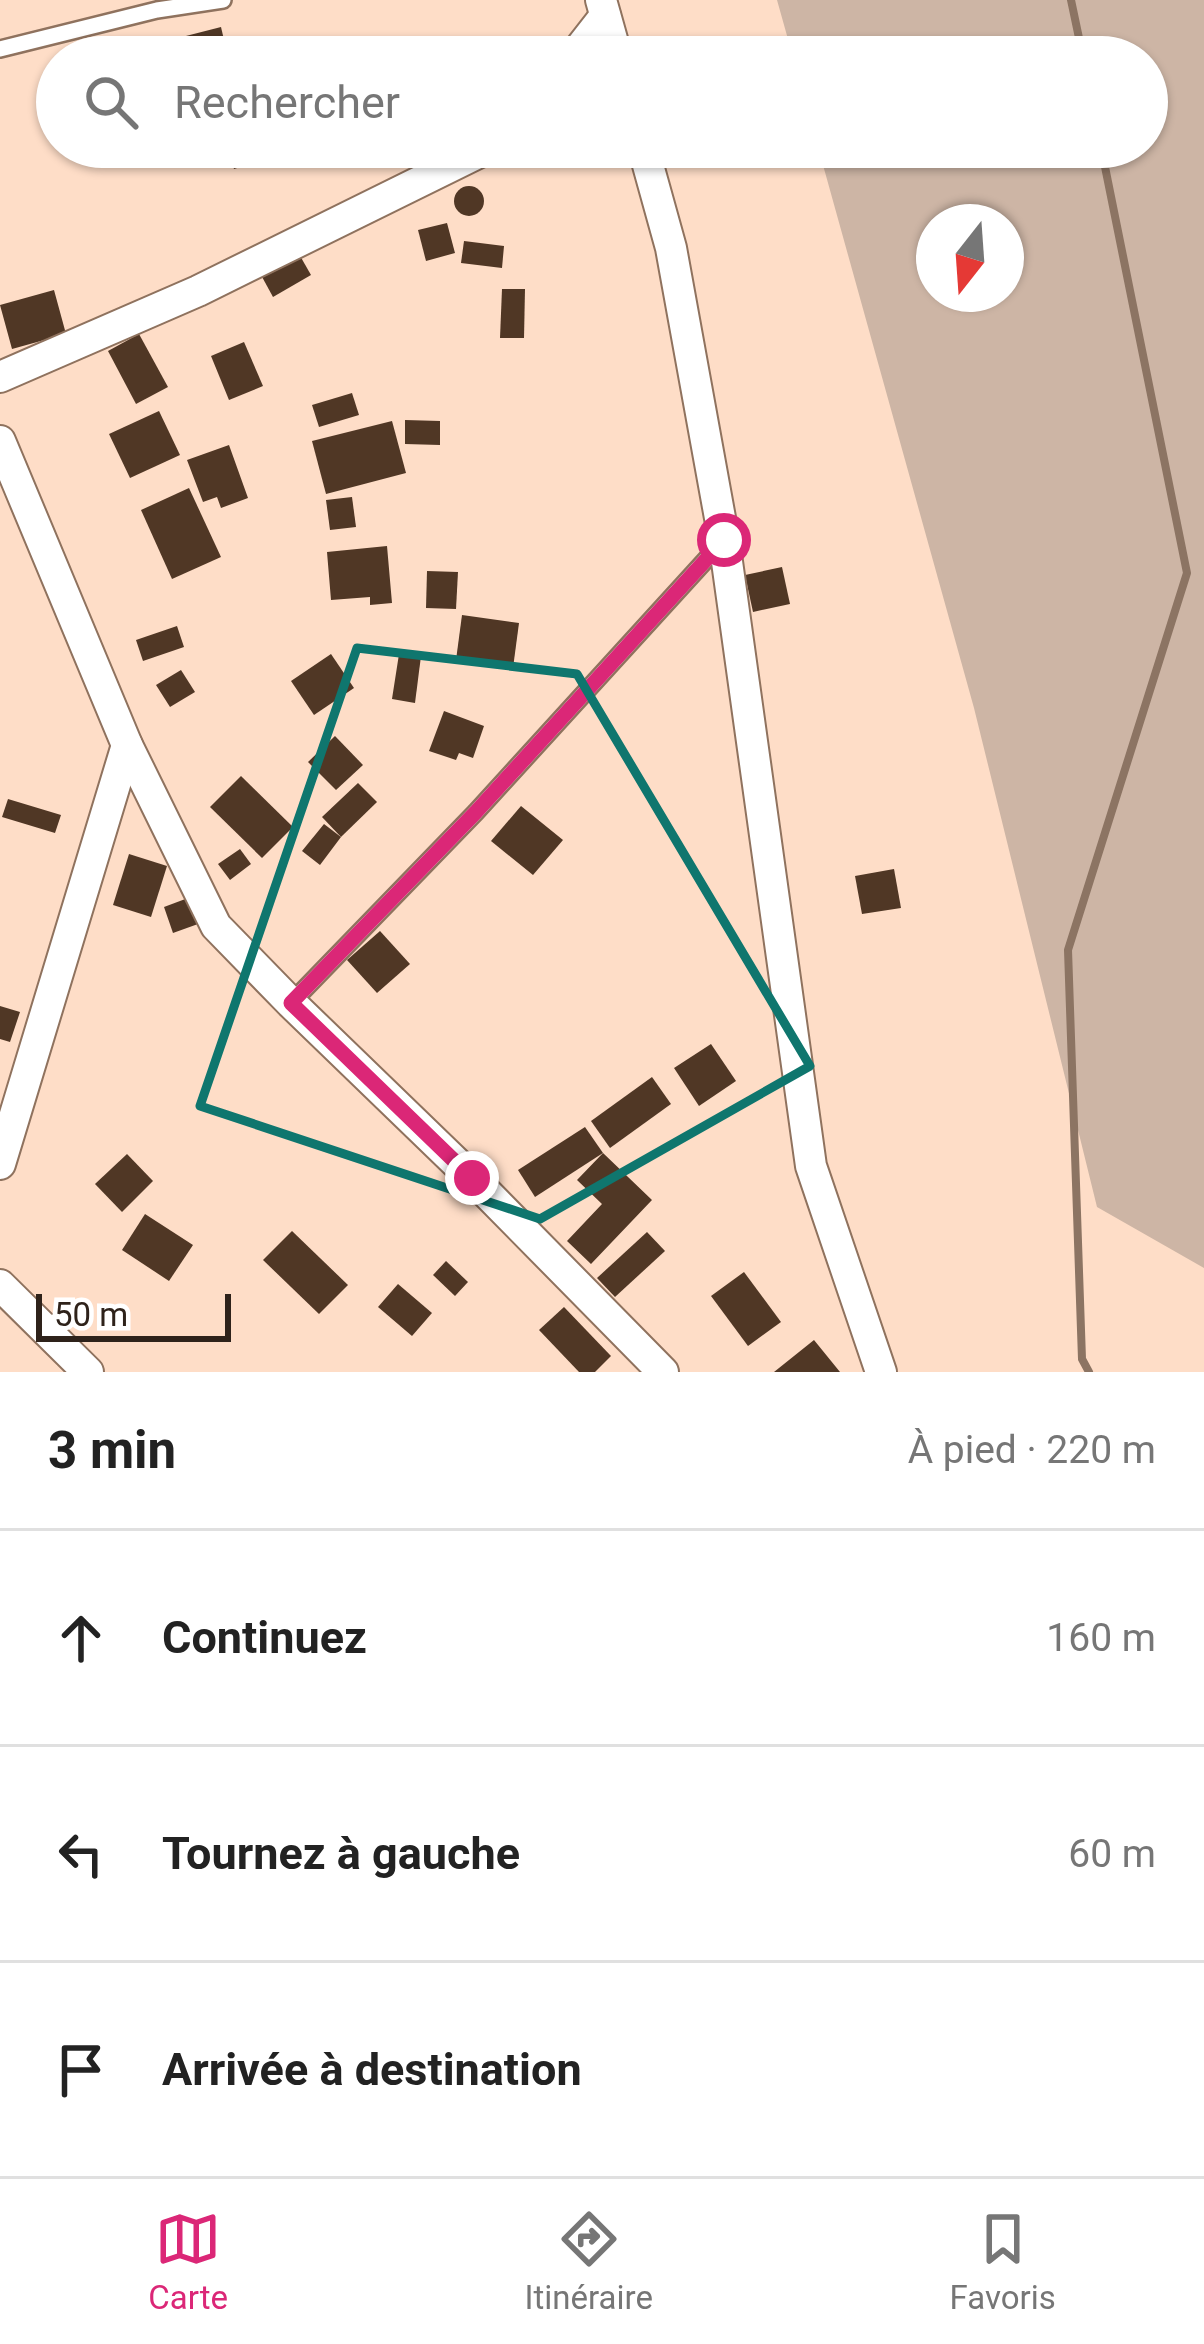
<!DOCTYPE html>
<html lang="fr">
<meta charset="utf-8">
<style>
body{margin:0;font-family:Roboto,sans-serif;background:#f2f2f2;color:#222}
.compass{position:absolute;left:916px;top:204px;width:108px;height:108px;border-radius:50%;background:#fff;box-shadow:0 3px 9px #0004;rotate:197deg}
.scale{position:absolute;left:36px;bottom:30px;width:195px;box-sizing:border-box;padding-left:12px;border:6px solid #2e221a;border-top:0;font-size:33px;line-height:42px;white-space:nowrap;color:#2e221a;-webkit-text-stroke:9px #fff;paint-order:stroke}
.stop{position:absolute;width:36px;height:36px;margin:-27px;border:9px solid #db2777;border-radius:50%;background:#fff}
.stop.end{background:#db2777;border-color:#fff;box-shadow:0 3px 12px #0008}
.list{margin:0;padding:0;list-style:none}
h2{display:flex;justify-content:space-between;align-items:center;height:156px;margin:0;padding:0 48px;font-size:51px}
h2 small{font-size:39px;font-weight:400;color:#767676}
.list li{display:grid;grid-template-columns:78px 1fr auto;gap:36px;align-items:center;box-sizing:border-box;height:216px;padding:0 48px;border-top:3px solid #e0e0e0}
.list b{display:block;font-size:45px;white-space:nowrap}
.list em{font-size:39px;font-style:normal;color:#767676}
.icon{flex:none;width:66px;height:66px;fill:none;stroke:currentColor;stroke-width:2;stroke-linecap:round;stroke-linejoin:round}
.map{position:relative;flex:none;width:1204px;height:1372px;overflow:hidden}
.search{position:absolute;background:#fff;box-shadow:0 3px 9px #0004;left:36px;right:36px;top:36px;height:132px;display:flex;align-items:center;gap:30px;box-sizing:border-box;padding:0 42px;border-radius:66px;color:#767676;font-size:45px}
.sheet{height:804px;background:#fff}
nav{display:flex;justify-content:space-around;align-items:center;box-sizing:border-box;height:168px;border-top:3px solid #e0e0e0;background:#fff;font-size:33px;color:#767676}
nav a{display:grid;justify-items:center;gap:6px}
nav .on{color:#db2777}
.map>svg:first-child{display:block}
.green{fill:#cdb5a5;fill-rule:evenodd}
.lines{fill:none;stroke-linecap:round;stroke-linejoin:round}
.stream{stroke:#8c7463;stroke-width:8}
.building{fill:#503725}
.service-casing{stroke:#8f725e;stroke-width:20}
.minor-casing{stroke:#8f725e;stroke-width:34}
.service{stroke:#fff;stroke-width:15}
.minor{stroke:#fff;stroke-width:30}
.route{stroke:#db2777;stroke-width:15}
.marked{fill:none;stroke:#0f766e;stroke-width:9;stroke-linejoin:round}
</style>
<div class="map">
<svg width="1204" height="1372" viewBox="0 0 1204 1372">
<rect width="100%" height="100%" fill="#feddc7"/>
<path class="green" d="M777,0H1204V1268L1097,1207L974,708L818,147H1147V57H793ZM934,222H1006V294H934Z"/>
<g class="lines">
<g class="stream">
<path d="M1071,0L1083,57"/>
<path d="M1089,1372L1082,1359L1068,950L1187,573L1101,147"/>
</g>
</g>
<g class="building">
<path d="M221,27L228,57H187L182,37Z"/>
<path d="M117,39L122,57H76L74,50Z"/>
<path d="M227,147H301V148L234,169Z"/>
<circle cx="469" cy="201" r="15"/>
<path d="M447,223L455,253L426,261L418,230Z"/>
<path d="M464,241L504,246L502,268L461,263Z"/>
<path d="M299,254L311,275L273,297L261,275Z"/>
<path d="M502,289H525L524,338H500Z"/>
<path d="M54,290L66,334L12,349L0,305Z"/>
<path d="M139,334L168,387L136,404L108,351Z"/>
<path d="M244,342L263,386L229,400L211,356Z"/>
<path d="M352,393L359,415L319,427L312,405Z"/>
<path d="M159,411L180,455L130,478L109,434Z"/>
<path d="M405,420L440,421V445L405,444Z"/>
<path d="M392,421L406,473L326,494L312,441Z"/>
<path d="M229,445L248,498L221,508L217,497L203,502L187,460Z"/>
<path d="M189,488L221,557L172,579L141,510Z"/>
<path d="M352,497L356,527L330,530L326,500Z"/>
<path d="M387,546L392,603L370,605V597L331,600L327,552Z"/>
<path d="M782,567L790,604L753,612L745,575Z"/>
<path d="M427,571L458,572L456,609L426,608Z"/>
<path d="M462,615L519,623L513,668L456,660Z"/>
<path d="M177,626L184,647L143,661L136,640Z"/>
<path d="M331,654L354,688L314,715L291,681Z"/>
<path d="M399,654L421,656L415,703L392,699Z"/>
<path d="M181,670L195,692L170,707L156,685Z"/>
<path d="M444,711L484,726L473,758L459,753L456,760L429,751Z"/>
<path d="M335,736L363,765L336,790L308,762Z"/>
<path d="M241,776L293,827L262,858L210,807Z"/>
<path d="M358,783L377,802L341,837L322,817Z"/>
<path d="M8,799L61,815L55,833L2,817Z"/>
<path d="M521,806L563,840L533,875L491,841Z"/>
<path d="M324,824L341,837L320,865L302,851Z"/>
<path d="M240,849L251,864L230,880L218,864Z"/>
<path d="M129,854L167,866L151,917L113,905Z"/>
<path d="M894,869L901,908L862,914L855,876Z"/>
<path d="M188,898L198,924L173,933L164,907Z"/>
<path d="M380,931L410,964L377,993L347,960Z"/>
<path d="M0,1006L20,1012L10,1042L0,1039Z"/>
<path d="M711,1044L736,1081L699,1106L674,1068Z"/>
<path d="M652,1077L671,1104L610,1148L591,1121Z"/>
<path d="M585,1127L603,1153L535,1197L518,1170Z"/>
<path d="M603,1153L652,1200L591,1264L567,1241L602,1204L577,1180Z"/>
<path d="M127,1154L153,1181L122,1212L95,1184Z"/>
<path d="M145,1214L193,1245L169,1281L122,1250Z"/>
<path d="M292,1231L348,1285L319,1314L263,1260Z"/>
<path d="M647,1232L665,1251L615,1297L597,1278Z"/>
<path d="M446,1261L468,1282L455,1296L433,1275Z"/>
<path d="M744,1272L781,1322L748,1346L711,1296Z"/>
<path d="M398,1284L432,1313L412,1336L378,1307Z"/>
<path d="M564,1307L611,1356L595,1372H579L539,1330Z"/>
<path d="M814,1340L840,1372H774Z"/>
</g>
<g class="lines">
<g class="service-casing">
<g id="service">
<path d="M0,49L157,10L223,0"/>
<path d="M291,1003L476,812L723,541"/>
</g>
</g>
<g class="minor-casing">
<g id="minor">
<path d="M601,0L617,57"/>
<path d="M573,57L605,16"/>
<path d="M643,147L671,248L724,540L811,1166L881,1372"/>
<path d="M0,377L198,291L490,147"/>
<path d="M0,441L127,745L216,926L291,1003L472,1178L663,1372"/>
<path d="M0,1164L127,745"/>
<path d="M0,1285L88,1372"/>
</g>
</g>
<use href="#service" class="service"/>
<use href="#minor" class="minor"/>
</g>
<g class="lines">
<path class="route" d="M472,1178L291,1003L476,812L724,540"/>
</g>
<path class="marked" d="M357,648L577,674L810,1066L540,1219L200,1106Z"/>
</svg>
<svg class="compass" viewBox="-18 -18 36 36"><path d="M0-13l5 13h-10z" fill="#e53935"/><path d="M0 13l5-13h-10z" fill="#767676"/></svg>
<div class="scale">50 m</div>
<div class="stop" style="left:724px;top:540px"></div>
<div class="stop end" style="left:472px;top:1178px"></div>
<div class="search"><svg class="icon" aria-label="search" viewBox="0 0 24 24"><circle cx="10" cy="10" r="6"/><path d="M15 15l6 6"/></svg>Rechercher</div>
</div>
<section class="sheet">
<h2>3 min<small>À pied · 220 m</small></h2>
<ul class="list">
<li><svg class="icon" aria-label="ahead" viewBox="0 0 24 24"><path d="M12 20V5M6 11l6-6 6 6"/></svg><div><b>Continuez</b></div><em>160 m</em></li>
<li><svg class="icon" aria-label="left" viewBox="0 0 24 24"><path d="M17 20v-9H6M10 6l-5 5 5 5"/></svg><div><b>Tournez à gauche</b></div><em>60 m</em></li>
<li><svg class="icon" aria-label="arrive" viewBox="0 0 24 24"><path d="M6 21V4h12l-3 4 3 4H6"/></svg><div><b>Arrivée à destination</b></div></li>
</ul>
</section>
<nav>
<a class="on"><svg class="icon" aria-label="map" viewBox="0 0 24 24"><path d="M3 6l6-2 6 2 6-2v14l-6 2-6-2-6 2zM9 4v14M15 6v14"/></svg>Carte</a>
<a><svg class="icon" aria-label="directions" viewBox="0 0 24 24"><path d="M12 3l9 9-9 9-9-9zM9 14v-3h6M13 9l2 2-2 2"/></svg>Itinéraire</a>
<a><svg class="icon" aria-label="saved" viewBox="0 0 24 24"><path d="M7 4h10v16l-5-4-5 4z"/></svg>Favoris</a>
</nav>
